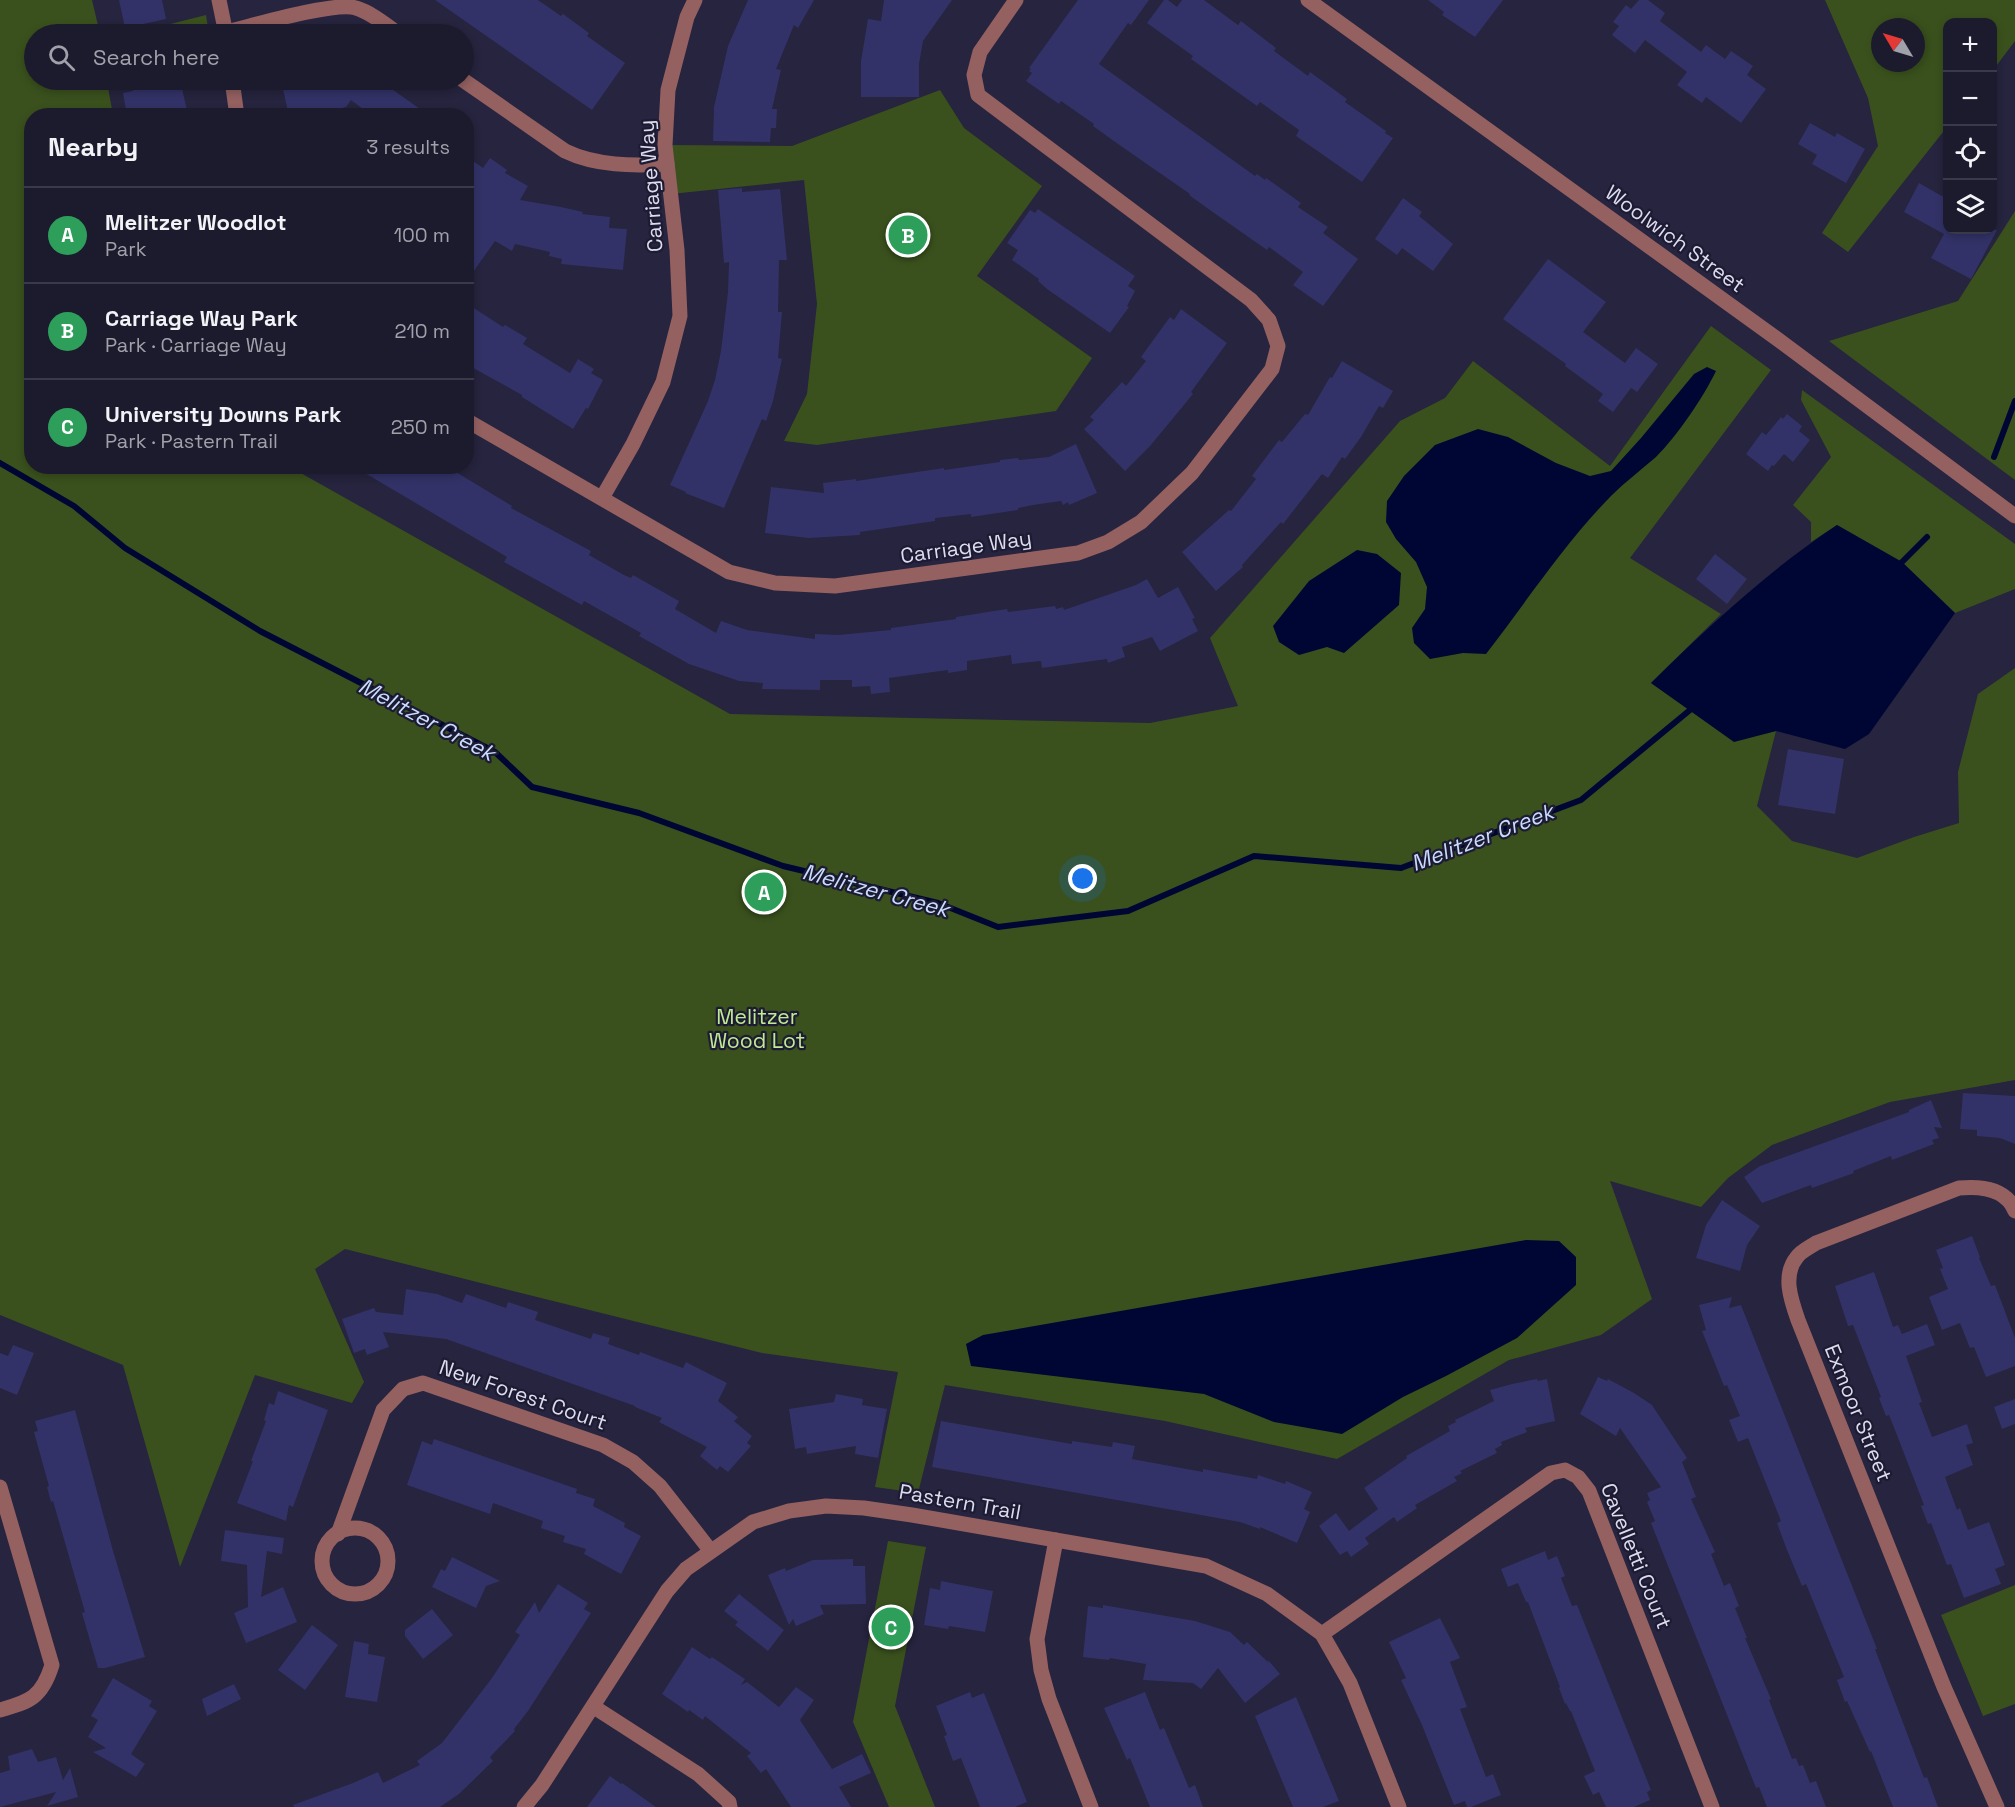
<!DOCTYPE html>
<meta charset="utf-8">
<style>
body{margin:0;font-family:"Space Grotesk",sans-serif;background:#29283a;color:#f1f3f6}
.controls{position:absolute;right:18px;top:18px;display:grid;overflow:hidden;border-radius:12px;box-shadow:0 3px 9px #0003}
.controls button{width:54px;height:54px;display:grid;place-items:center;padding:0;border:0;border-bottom:2px solid #3a394a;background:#1c1b2e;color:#f1f3f6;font:30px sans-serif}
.compass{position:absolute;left:1871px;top:18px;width:54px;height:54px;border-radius:50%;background:#1c1b2e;box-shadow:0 3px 9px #0003;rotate:308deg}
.you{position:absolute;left:1083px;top:879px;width:21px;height:21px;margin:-15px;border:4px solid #fff;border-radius:50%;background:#1a73e8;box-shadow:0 0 0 9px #1a73e833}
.badge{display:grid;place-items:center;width:39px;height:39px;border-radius:50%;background:#d93025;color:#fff;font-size:20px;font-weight:700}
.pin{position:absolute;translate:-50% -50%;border:3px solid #fff;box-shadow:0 2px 6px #0006}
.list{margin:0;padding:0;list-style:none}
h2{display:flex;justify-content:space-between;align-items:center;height:78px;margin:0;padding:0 24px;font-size:26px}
h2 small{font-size:20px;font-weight:400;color:#a0a1aa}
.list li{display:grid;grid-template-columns:39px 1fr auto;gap:18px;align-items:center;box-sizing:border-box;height:96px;padding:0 24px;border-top:2px solid #3a394a}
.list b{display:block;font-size:22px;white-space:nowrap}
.list p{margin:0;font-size:20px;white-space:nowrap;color:#a0a1aa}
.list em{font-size:20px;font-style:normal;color:#a0a1aa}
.icon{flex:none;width:33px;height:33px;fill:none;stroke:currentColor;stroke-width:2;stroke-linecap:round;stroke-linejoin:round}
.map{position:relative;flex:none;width:2015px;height:1807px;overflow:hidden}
.search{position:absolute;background:#1c1b2e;box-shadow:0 3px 9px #0003;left:24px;top:24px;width:450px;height:66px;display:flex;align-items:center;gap:15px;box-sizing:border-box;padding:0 21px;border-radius:33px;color:#a0a1aa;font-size:22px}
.panel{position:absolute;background:#1c1b2e;box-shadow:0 3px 9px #0003;left:24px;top:108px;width:450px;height:366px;border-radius:24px}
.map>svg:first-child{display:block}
.green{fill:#3a511d;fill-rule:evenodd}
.water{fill:#000633}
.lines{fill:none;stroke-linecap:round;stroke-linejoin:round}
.stream{stroke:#000633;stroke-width:6}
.building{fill:#323268}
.minor{stroke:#946060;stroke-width:15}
.labels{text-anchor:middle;stroke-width:4.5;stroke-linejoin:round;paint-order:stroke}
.street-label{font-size:21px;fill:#dcdced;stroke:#1d1b34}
.park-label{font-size:21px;fill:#c0ea92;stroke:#1d1b34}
.water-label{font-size:22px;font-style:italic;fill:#c8ddfd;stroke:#1d1b34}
</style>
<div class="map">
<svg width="2015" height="1807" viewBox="0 0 2015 1807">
<rect width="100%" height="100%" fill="#26243e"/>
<g class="green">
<path d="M0,0H92L100,34H34V80H118L107,82L113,115L32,116V466L290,467L730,714L1150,723L1238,706L1210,638L1400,421L1445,398L1473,361L1610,466L1711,326L1771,370L1630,558L1721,614L1651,683L1734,741L1776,731L1757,806L1792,841L1857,858L1914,837L1959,823L1958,772L1978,694L2015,668V1080L1890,1102L1772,1145L1728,1178L1701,1207L1610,1181L1652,1299L1601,1335L1509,1360L1337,1459L1165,1421L945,1385L918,1493L875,1487L898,1372L762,1353L345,1249L315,1269L364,1382L352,1403L255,1375L180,1567L123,1365L0,1315Z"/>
<path d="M1825,0H2015V41L1993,70L1992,22H1948L1947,127L1848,252L1822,233L1878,146L1868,98ZM1880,27H1916V63H1880Z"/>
<path d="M206,15L209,34H131Z"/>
<path d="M940,90L964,128L1042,186L977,276L1092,358L1056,411L817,445L784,441L807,394L817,304L804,180L671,194L665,145L792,146Z"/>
<path d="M2015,211V480L1829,341L1958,301Z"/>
<path d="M1802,390L2015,544V589L1955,613L1902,562L1837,525L1811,542V522L1793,505L1831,457L1801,400Z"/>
<path d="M888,1541L926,1547L895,1706L935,1807H889L853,1722Z"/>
<path d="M2015,1585V1704L1983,1716L1941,1615Z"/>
</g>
<g class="water">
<path d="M1707,367L1716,371C1703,398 1677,436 1656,457C1641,470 1625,482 1611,496C1564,544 1527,601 1486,654L1463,653L1430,659L1414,643L1412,628L1425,609L1427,587L1416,562L1396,539L1386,522L1387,501L1404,476L1435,445L1478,429L1508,437L1556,463L1590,476L1611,471L1641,438L1694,374Z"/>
<path d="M1837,525L1902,562L1955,613L1869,734L1845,749L1776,731L1734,742L1651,683C1709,626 1769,570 1837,525Z"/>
<path d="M1357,550L1377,554L1401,573L1399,605L1344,653L1327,647L1299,655L1279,642L1273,626L1309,581Z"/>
<path d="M1526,1240L1559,1241L1576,1257V1285L1517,1338L1446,1376L1403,1397L1342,1434L1274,1422L1204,1394L971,1366L966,1344L983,1335Z"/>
</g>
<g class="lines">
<g class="stream">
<path d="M1994,457L2015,401"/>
<path d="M0,463L74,506L125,548L260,631L495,752L532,787L639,813L783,866L938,903L998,927L1128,911L1254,856L1401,868L1581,800L1690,710"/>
<path d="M1902,562L1927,537"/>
</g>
</g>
<g class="building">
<path d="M119,0H162L166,19L125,28Z"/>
<path d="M435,0H538L561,16L563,14L589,33L587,36L625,63L592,110Z"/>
<path d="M748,0H814L798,28L794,25L776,69L781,70L772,109H777L776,128H771L770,142L713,141L714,107L728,46Z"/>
<path d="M884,0H952L923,41L919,64V97H861V61L868,19L881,21Z"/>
<path d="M1078,0H1149L1131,25L1128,23L1099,64L1255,176L1257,174L1265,180L1266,178L1301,203L1298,207L1328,227L1323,233L1358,259L1323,306L1293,285L1303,272L1269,247L1267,250L1207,208L1189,195L1190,194L1118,144L1093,126L1094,124L1061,101L1059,104L1026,81L1032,73L1029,71L1031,69L1029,68Z"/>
<path d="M1164,0H1168L1177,7L1182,0H1204L1238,25L1241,21L1276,48L1274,51L1308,76L1310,72L1347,99L1345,102L1386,131L1385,133L1393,138L1362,182L1296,136L1299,130L1260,102L1257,106L1191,59L1193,56L1147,23Z"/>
<path d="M1428,0H1503L1475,37L1442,15L1444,12Z"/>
<path d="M1639,0H1648L1665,13L1660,21L1701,52L1706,45L1725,59L1731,51L1753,66L1747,75L1766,89L1741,123L1706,97L1702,103L1677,85L1687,72L1645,40L1635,53L1612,35L1619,26L1613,22L1626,5L1631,9Z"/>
<path d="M131,80H180L187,110L163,116H127L123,93L133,91Z"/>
<path d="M281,80H379L430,116H372L351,100L346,107L310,116H289Z"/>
<path d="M1810,123L1835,137L1837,133L1865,149L1846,183L1812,164L1817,155L1798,144Z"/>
<path d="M466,156L483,168L490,158L507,170L505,173L528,186L520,200L561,207L583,212L582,214L610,217L609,228L627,229L623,270L561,264L562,259L549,256L550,252L515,244L512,251L495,241L466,282Z"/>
<path d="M1919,183L1947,199V230H1997L1971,279L1931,258L1944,234L1904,212Z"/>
<path d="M742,188V192L780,189L787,260H779L778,312H782L778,358L782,359L773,401L766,421L762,419L724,508L685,493L686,492L670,485L708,401L715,380L721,351L728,292L729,262L724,263L718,190Z"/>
<path d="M1403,198L1422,212L1419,216L1453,244L1433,271L1402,248L1397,255L1375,239Z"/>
<path d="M1038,209L1135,276L1128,286L1135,291L1127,306L1129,307L1110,333L1047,289L1038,281L1039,279L1012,260L1018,250L1007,243L1030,210L1035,213Z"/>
<path d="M1548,259L1606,302L1583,332L1625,363L1636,348L1658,364L1637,392L1631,388L1613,412L1598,401L1603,394L1565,366L1566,364L1503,319Z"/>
<path d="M466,303L503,327L505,325L527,338L523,344L570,373L578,359L594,369L591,373L603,380L588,409L586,408L573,429L522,397V395L466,364Z"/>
<path d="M1181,309L1227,343L1191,392L1193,394L1150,446L1125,471L1084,429L1094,420L1090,417L1122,382L1126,386L1146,361L1141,357L1170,317L1174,320Z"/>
<path d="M1342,361L1393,391L1383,408L1379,406L1361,437L1345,459L1342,457L1328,478L1322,474L1283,524L1281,522L1242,565L1243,567L1216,591L1182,552L1229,510L1231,511L1256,479L1252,476L1279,440L1282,442L1305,414L1308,415L1330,377L1332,378Z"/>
<path d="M1787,414L1802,426L1799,431L1810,440L1793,462L1784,454L1774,466L1772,465L1768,471L1746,454L1762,432L1766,435L1781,417L1783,419Z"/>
<path d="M1076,444L1097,493L1069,505L1068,502L1063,505L1061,501L1033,505L1018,508V510L971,517V514L935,518V521L860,532V535L809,538L765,533L771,487L824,493L823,483L856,479V481L944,468V470L1000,462V460L1018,458L1019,460L1049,457Z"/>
<path d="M353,466H446L512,506L511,508L591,551L589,555L624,575L631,578L633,575L679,601L675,609L716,633L721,621L747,630L815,639V634L838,635L891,630V628L956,619V617L1007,609L1008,612L1055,606L1056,609L1063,607L1064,610L1136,585L1147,579L1158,598L1178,587L1195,618L1192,619L1198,631L1160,651L1152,637L1122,647L1125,657L1108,663L1107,659L1042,668L1041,661L1012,664L1011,655L967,661V670L948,673V670L889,678L890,692L871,694L870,686L852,687V680H820V690L762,689L763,683L739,681L689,664L639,636L641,633L584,601L582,605L504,562L507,557Z"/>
<path d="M1715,554L1747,579L1727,604L1696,579Z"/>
<path d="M1788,749L1844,759L1835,814L1778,805Z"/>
<path d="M1963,1093L2015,1096V1144L2000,1138L1977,1136V1130L1960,1129Z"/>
<path d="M1931,1100L1942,1128L1934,1127L1939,1138L1932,1140L1934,1144L1892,1160L1891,1156L1853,1171L1854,1173L1812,1188L1811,1185L1762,1203L1744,1177L1760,1166L1909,1112V1110Z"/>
<path d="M1722,1200L1760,1226L1747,1245L1740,1271L1696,1258L1706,1225Z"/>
<path d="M1972,1236L1980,1257L1979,1258L1991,1286L1995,1285L2015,1338V1366L1986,1377L1974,1347L1970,1348L1960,1323L1942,1330L1929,1297L1948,1289L1940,1269L1943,1268L1936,1250Z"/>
<path d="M1874,1272L1893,1327L1898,1325L1902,1334L1927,1324L1935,1345L1906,1356L1922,1402L1919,1403L1932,1437L1967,1424L1973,1443L1966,1445L1973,1465L1945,1477L1957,1510L1960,1508L1968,1530L1989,1522L2005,1565L1995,1569L2001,1584L1964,1598L1951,1564L1947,1565L1931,1523L1928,1524L1921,1506L1924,1505L1895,1430L1889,1415L1886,1416L1879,1398L1881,1397L1853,1325L1848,1326L1835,1286Z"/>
<path d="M406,1289L437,1294L462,1303L466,1294L506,1308L508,1302L538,1312L535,1320L591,1339L593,1333L610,1338L608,1344L639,1355L640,1352L683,1368L686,1362L727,1383L718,1401L738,1417L734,1421L752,1436L747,1443L751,1446L728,1472L720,1466L717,1470L700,1456L707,1447L659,1422L662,1418L635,1407V1406L446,1339L383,1332L389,1347L367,1355L365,1349L354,1353L342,1319L374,1308L376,1312L403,1315Z"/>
<path d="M1732,1297L1729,1308L1741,1305L1877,1649H1875L1924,1778L1927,1777L1938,1807H1893L1871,1751L1870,1752L1847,1701L1845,1702L1837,1680L1844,1677L1806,1584L1802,1586L1787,1550L1777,1523L1781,1521L1748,1438L1738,1442L1729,1420L1740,1416L1727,1385L1724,1386L1702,1331L1706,1330L1699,1305Z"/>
<path d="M13,1345L34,1353L17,1395L0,1388V1353L8,1356Z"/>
<path d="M1598,1377L1607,1381L1608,1379L1634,1393L1652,1405L1687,1458L1682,1462L1696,1497L1691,1499L1715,1552L1711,1554L1724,1586L1730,1583L1739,1606L1735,1608L1747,1638H1745L1771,1699L1769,1700L1792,1759L1796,1758L1799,1766L1803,1765L1810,1783L1816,1781L1826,1807H1767L1759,1787L1756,1788L1651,1523L1655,1521L1647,1502L1650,1500L1647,1493L1661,1487L1620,1428L1616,1436L1580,1414Z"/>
<path d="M1537,1379L1538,1381L1547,1379L1555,1421L1525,1428L1527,1432L1501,1442L1502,1445L1495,1449L1497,1453L1460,1471L1462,1473L1454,1477L1457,1481L1415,1505L1417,1508L1397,1522L1394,1517L1365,1538L1369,1544L1351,1557L1347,1551L1340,1555L1319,1526L1336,1513L1349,1531L1378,1509L1364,1488L1407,1458L1406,1456L1450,1431L1448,1426L1456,1422L1455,1420L1494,1401L1490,1390L1512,1384Z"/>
<path d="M278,1391L328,1410L293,1507L289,1505L286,1521L237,1503L253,1461H251L266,1421L264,1420L269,1403L274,1405Z"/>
<path d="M836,1394L863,1399L862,1405L887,1409L878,1458L855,1454L856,1446L807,1454L806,1447L795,1449L789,1409L834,1402Z"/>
<path d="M2015,1399V1424L2002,1429L1994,1407Z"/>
<path d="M75,1410L113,1551L145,1657L105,1668H98L82,1613L85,1612L53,1501L51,1502L47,1487L49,1486L34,1432L38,1431L35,1421Z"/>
<path d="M941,1421L1072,1444V1441L1112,1447L1113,1442L1135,1446L1132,1459L1203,1472V1469L1257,1479L1258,1475L1285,1484L1286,1481L1312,1492L1304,1509L1310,1512L1297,1543L1260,1527V1529L1240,1522L932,1467Z"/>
<path d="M434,1439L577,1489L576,1493L595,1499L593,1506L625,1523L624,1527L641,1536L621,1574L584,1554L586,1549L563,1542L565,1536L541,1528L543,1521L493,1503L490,1514L407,1485L422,1441L432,1445Z"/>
<path d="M225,1530L284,1538L282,1554L267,1551L261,1597L283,1587L297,1622L246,1643L234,1613L248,1607L247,1565L221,1561Z"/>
<path d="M1545,1551L1548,1560L1557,1556L1565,1576L1561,1578L1572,1606L1577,1605L1651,1790L1647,1792L1650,1800L1634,1807H1606L1599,1792L1593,1795L1584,1776L1595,1771L1571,1711H1570L1566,1703L1565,1704L1559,1688L1560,1687L1528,1602H1526L1518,1583L1508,1587L1501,1569Z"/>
<path d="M452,1557L500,1581L486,1586L476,1608L432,1587L441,1569L445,1571Z"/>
<path d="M853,1559V1566H865L866,1604L820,1605L824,1614L796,1626L793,1619L789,1625L768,1575L785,1568L786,1571L813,1560Z"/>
<path d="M941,1581L993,1591L985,1632L949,1626L948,1629L924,1625L930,1588L940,1590Z"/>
<path d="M558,1584L588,1603L584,1609L591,1613L528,1711L514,1729L515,1731L490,1757L493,1761L459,1794L440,1807H294L293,1805L353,1783L378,1772L383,1783L420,1765L417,1761L442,1743L492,1678L520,1635L515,1632L535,1602L539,1613Z"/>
<path d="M739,1594L784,1630L768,1651L735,1625L738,1622L724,1611Z"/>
<path d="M1103,1605L1195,1621L1230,1632L1244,1645L1247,1642L1268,1662L1269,1661L1280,1674L1245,1703L1218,1668L1201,1689L1193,1683L1143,1680L1146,1664L1110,1658L1109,1660L1083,1657L1088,1606L1103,1608Z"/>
<path d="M432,1609L453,1635L423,1659L405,1636V1630Z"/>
<path d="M1440,1618L1460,1658L1450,1662L1467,1707L1460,1709L1486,1777L1493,1774L1501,1795L1471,1807H1467L1465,1801L1454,1805L1422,1725L1401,1680L1406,1678L1389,1642Z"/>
<path d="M312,1625L338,1645L305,1690L278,1670Z"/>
<path d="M354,1641L369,1644L368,1654L385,1657L377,1702L345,1697Z"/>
<path d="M692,1647L710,1659L712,1657L745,1679L741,1685L747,1682L779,1707L796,1687L814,1700L800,1720L832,1769L862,1754L871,1773L839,1787L851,1807H791L766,1769L761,1773L747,1756L751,1753L705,1716L703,1720L689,1710L688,1712L662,1694Z"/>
<path d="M113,1678L152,1701L149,1706L157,1711L131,1754L145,1764L136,1777L93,1752L106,1748L88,1737L98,1720L91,1716Z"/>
<path d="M234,1684L241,1699L207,1716L202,1699Z"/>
<path d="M970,1692L972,1698L984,1693L1027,1802L1015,1807H980L961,1758L953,1761L944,1736L947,1735L936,1706Z"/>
<path d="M1145,1692L1160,1730L1164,1728L1189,1788L1195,1785L1203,1807H1150L1130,1758L1127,1760L1104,1708Z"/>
<path d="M1296,1697L1339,1801L1323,1807H1293L1255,1716Z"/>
<path d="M32,1749L38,1762L56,1757L63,1780L70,1768L78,1797L47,1806L56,1792L0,1807V1773L10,1770L8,1756Z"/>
<path d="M610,1776L621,1784L622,1783L656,1807H587Z"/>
</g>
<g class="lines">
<g class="minor">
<path d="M219,0L226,34"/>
<path d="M1308,0L1780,341L2015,516"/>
<path d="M226,32C252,26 336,1 356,8C372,13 386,25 399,34"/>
<path d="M232,80L237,116"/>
<path d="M463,80L565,151C596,166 633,166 667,164"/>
<path d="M466,420L729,572L775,583L835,586L1078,553L1108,542L1141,522L1192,473L1272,369L1278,346L1269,320L1251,300L978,95L974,75L980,52L1016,0"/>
<path d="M602,498L633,444L663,382L680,316L677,250L665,145L668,90L687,17L695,0"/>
<path d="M0,1487L52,1665C42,1697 30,1702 0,1710"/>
<circle cx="355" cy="1561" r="33"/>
<path d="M338,1534L383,1410L403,1389L423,1383L603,1445L633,1462L660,1486L710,1550"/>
<path d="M1056,1540L1037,1639L1041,1670L1049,1699L1091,1807"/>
<path d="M1322,1634L1551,1473L1565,1470L1578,1477L1589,1491L1712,1807"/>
<path d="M594,1707L698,1774L729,1802L730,1807"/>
<path d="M524,1807L542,1785L667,1591L686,1569L753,1522L789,1511L826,1506L864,1508L912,1515L1206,1566L1267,1594L1322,1634L1350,1683L1399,1807"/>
<path d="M1997,1807L1944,1687L1798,1320C1791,1300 1782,1275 1797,1257C1801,1251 1810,1247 1816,1243L1959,1188C1980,1186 2006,1188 2015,1211"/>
</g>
</g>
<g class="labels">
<g class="street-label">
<text transform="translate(651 186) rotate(-94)" y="7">Carriage Way</text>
<text transform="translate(1675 239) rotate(36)" y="7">Woolwich Street</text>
<text transform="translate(966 547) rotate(-8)" y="7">Carriage Way</text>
<text transform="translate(523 1395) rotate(19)" y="7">New Forest Court</text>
<text transform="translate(1858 1413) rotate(68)" y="7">Exmoor Street</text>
<text transform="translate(960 1502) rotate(10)" y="7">Pastern Trail</text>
<text transform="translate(1636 1556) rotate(68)" y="7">Cavelletti Court</text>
</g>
<g class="park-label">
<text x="757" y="1024">Melitzer<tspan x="757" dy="24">Wood Lot</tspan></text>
</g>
<g class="water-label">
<text transform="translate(427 719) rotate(28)" y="8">Melitzer Creek</text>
<text transform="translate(1482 837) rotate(-21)" y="8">Melitzer Creek</text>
<text transform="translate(876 890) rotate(15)" y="8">Melitzer Creek</text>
</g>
</g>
</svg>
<div class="controls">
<button>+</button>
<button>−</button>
<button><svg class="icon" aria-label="locate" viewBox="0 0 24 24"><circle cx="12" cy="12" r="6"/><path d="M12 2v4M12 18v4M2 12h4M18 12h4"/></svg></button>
<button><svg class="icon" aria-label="layers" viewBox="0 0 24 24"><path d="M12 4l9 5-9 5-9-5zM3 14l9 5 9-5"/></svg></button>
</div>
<svg class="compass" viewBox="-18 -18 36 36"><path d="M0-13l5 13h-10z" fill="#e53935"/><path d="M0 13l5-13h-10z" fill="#a0a1aa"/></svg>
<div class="you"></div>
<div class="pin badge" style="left:764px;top:892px;background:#2e9e5b">A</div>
<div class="pin badge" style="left:908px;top:235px;background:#2e9e5b">B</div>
<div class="pin badge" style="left:891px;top:1627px;background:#2e9e5b">C</div>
<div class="search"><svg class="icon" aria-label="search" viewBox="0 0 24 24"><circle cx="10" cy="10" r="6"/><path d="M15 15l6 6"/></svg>Search here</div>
<section class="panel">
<h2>Nearby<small>3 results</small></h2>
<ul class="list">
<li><span class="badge" style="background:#2e9e5b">A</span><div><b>Melitzer Woodlot</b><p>Park</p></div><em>100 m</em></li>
<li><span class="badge" style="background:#2e9e5b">B</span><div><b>Carriage Way Park</b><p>Park · Carriage Way</p></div><em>210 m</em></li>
<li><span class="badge" style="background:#2e9e5b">C</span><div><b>University Downs Park</b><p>Park · Pastern Trail</p></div><em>250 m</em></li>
</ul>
</section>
</div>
